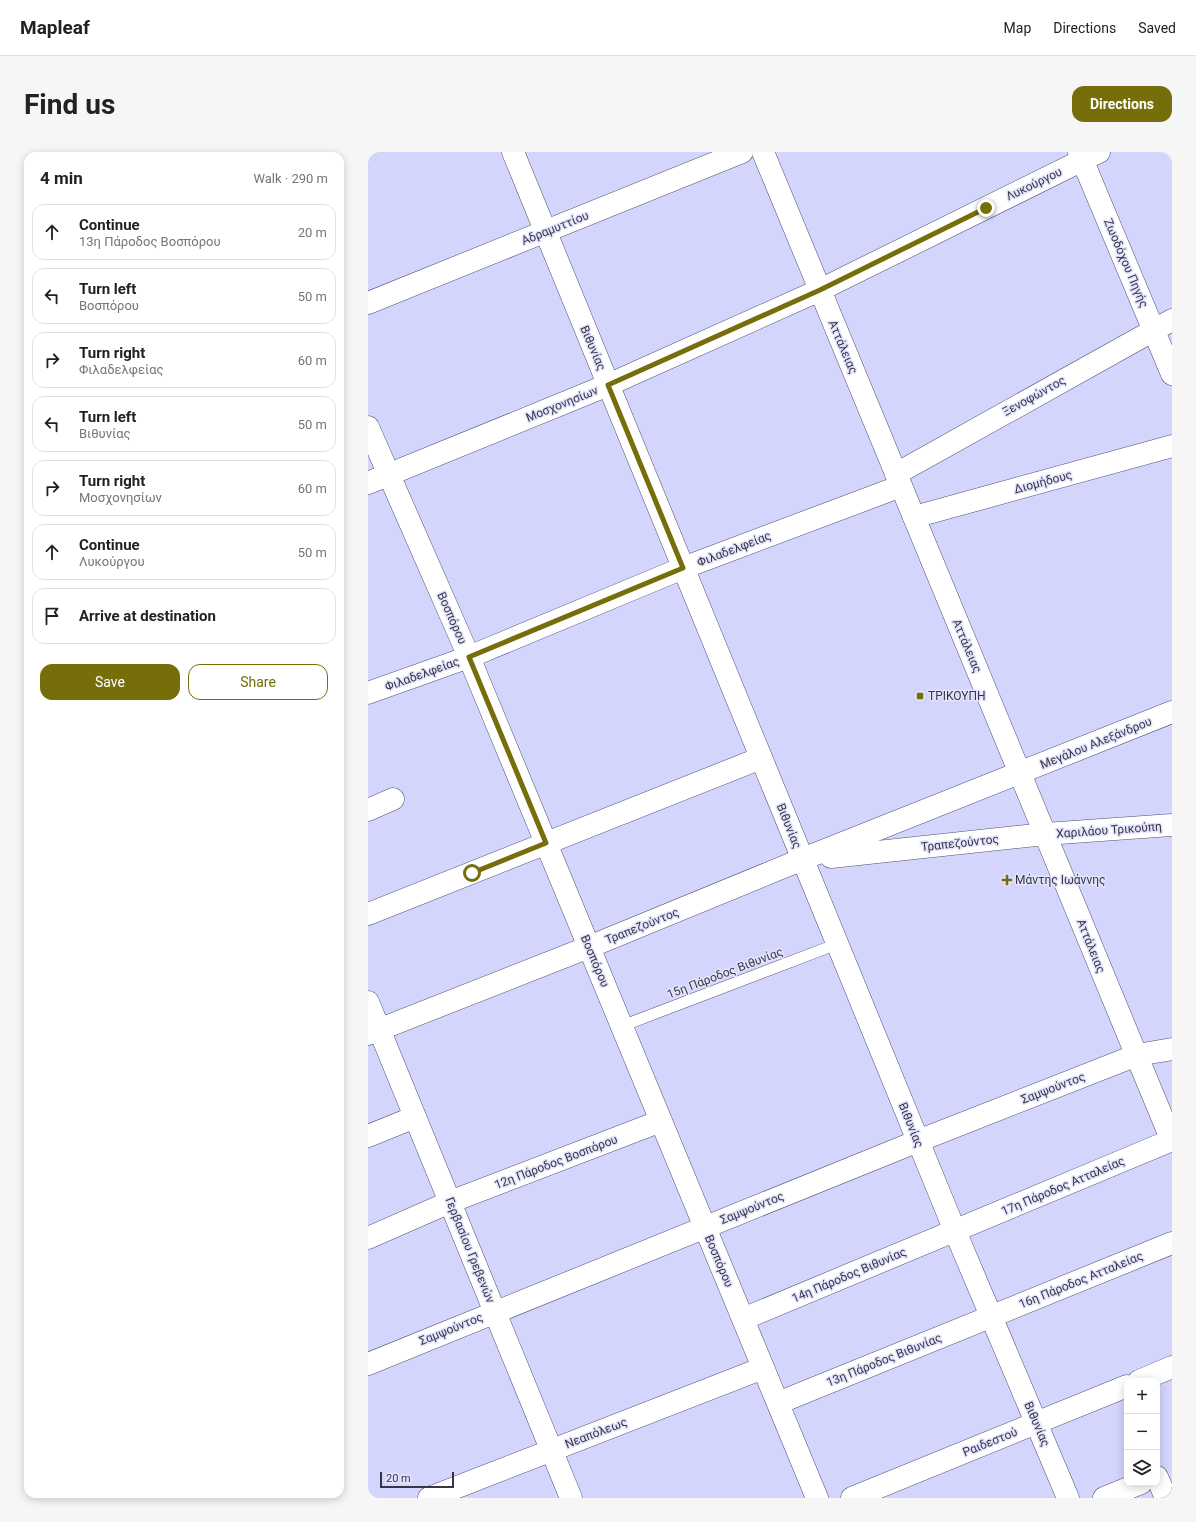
<!DOCTYPE html>
<meta charset="utf-8">
<style>
body{margin:0;font-family:Roboto,sans-serif;background:#f6f6f6;color:#222}
.controls{position:absolute;right:12px;bottom:12px;display:grid;overflow:hidden;border-radius:8px;box-shadow:0 2px 10px #0003}
.controls button{width:36px;height:36px;display:grid;place-items:center;padding:0;border:0;border-bottom:1px solid #e0e0e0;background:#fff;color:#222;font:20px sans-serif}
.scale{position:absolute;left:12px;bottom:10px;width:74px;box-sizing:border-box;padding-left:4px;border:2px solid #363646;border-top:0;font-size:11px;line-height:14px;white-space:nowrap;color:#363646;-webkit-text-stroke:3px #e3e4fc;paint-order:stroke}
.stop{position:absolute;width:12px;height:12px;margin:-9px;border:3px solid #766e0b;border-radius:50%;background:#fff}
.stop.end{background:#766e0b;border-color:#fff;box-shadow:0 1px 4px #0008}
.list{margin:0;padding:0;list-style:none}
h2{display:flex;justify-content:space-between;align-items:center;height:52px;margin:0;padding:0 16px;font-size:17px}
h2 small{font-size:13px;font-weight:400;color:#767676}
.list li{display:grid;grid-template-columns:26px 1fr auto;gap:12px;align-items:center;box-sizing:border-box;height:56px;margin:0 8px 8px;padding:0 8px;border:1px solid #e0e0e0;border-radius:12px}
.list b{display:block;font-size:15px;white-space:nowrap}
.list p{margin:0;font-size:13px;white-space:nowrap;color:#767676}
.list em{font-size:13px;font-style:normal;color:#767676}
.actions{display:flex;gap:8px;padding:12px 16px}
.actions a{flex:1;padding:9px 0;border:1px solid #766e0b;border-radius:12px;text-align:center;font-size:14px;color:#766e0b}
.actions .main{background:#766e0b;color:#fff}
.icon{flex:none;width:22px;height:22px;fill:none;stroke:currentColor;stroke-width:2;stroke-linecap:round;stroke-linejoin:round}
.map{position:relative;flex:none;width:804px;height:1346px;overflow:hidden;border-radius:12px}
header{display:flex;align-items:center;gap:24px;box-sizing:border-box;height:56px;padding:0 20px;background:#fff;border-bottom:1px solid #e0e0e0}
header strong{font-size:19px}
nav{display:flex;gap:22px;margin-inline-start:auto;font-size:14px}
.intro{display:flex;align-items:center;justify-content:space-between;box-sizing:border-box;height:96px;padding:0 24px}
h1{margin:0;font-size:28px}
.button{padding:10px 18px;border-radius:12px;background:#766e0b;color:#fff;font-size:14px;font-weight:700}
main{display:flex;gap:24px;padding:0 24px}
aside{flex:1;background:#fff;border-radius:12px;box-shadow:0 2px 10px #0003}
.map>svg:first-child{display:block}
.lines{fill:none;stroke-linecap:round;stroke-linejoin:round}
.lane-casing{stroke:#4f4f71;stroke-width:12}
.street-casing{stroke:#4f4f71;stroke-width:23}
.secondary-casing{stroke:#4f4f71;stroke-width:23}
.lane{stroke:#fff;stroke-width:11}
.street{stroke:#fff;stroke-width:22}
.secondary{stroke:#fff;stroke-width:22}
.route{stroke:#766e0b;stroke-width:5}
.poi-dot{fill:#766e0b;stroke:#e3e4fc;stroke-width:1.5}
.labels{text-anchor:middle;stroke-width:3;stroke-linejoin:round;paint-order:stroke}
.street-label{font-size:12px;fill:#363646;stroke:#e3e4fc}
.poi-label{font-size:12px;fill:#363646;stroke:#e3e4fc;text-anchor:start}
</style>
<header>
<strong>Mapleaf</strong>
<nav><a>Map</a><a>Directions</a><a>Saved</a></nav>
</header>
<div class="intro"><h1>Find us</h1><a class="button">Directions</a></div>
<main>
<aside>
<h2>4 min<small>Walk · 290 m</small></h2>
<ul class="list">
<li><svg class="icon" aria-label="ahead" viewBox="0 0 24 24"><path d="M12 20V5M6 11l6-6 6 6"/></svg><div><b>Continue</b><p>13η Πάροδος Βοσπόρου</p></div><em>20 m</em></li>
<li><svg class="icon" aria-label="left" viewBox="0 0 24 24"><path d="M17 20v-9H6M10 6l-5 5 5 5"/></svg><div><b>Turn left</b><p>Βοσπόρου</p></div><em>50 m</em></li>
<li><svg class="icon" aria-label="right" viewBox="0 0 24 24"><path d="M7 20v-9h11M14 6l5 5-5 5"/></svg><div><b>Turn right</b><p>Φιλαδελφείας</p></div><em>60 m</em></li>
<li><svg class="icon" aria-label="left" viewBox="0 0 24 24"><path d="M17 20v-9H6M10 6l-5 5 5 5"/></svg><div><b>Turn left</b><p>Βιθυνίας</p></div><em>50 m</em></li>
<li><svg class="icon" aria-label="right" viewBox="0 0 24 24"><path d="M7 20v-9h11M14 6l5 5-5 5"/></svg><div><b>Turn right</b><p>Μοσχονησίων</p></div><em>60 m</em></li>
<li><svg class="icon" aria-label="ahead" viewBox="0 0 24 24"><path d="M12 20V5M6 11l6-6 6 6"/></svg><div><b>Continue</b><p>Λυκούργου</p></div><em>50 m</em></li>
<li><svg class="icon" aria-label="arrive" viewBox="0 0 24 24"><path d="M6 21V4h12l-3 4 3 4H6"/></svg><div><b>Arrive at destination</b></div></li>
</ul>
<div class="actions"><a class="main">Save</a><a>Share</a></div>
</aside>
<div class="map">
<svg width="804" height="1346" viewBox="0 0 804 1346">
<rect width="100%" height="100%" fill="#d4d5fd"/>
<g class="lines">
<g class="lane-casing">
<path id="lane" d="M254,874L469,792"/>
</g>
<g class="street-casing">
<g id="street">
<path d="M145,0L587,1079L700,1346"/>
<path d="M711,0L804,222"/>
<path d="M0,151L374,0"/>
<path d="M0,275L101,505L449,1346"/>
<path d="M528,322L804,168"/>
<path d="M0,331L240,233L452,138L731,0"/>
<path d="M546,365L804,294"/>
<path d="M0,541L101,505L315,416L533,334"/>
<path d="M0,658L25,647"/>
<path d="M463,705L677,682L804,673"/>
<path d="M0,762L393,606"/>
<path d="M0,882L221,795L435,707L804,560"/>
<path d="M0,984L47,965"/>
<path d="M0,1086L82,1050L293,969"/>
<path d="M375,1167L804,988"/>
<path d="M0,1212L550,989L769,903L804,897"/>
<path d="M771,1229L804,1215"/>
<path d="M410,1251L804,1091"/>
<path d="M789,1325L798,1346"/>
<path d="M61,1346L395,1216"/>
<path d="M484,1346L759,1234"/>
<path d="M736,1346L773,1331"/>
</g>
</g>
<g class="secondary-casing">
<g id="secondary">
<path d="M395,0L804,989"/>
<path d="M0,850L203,1346"/>
</g>
</g>
<use href="#lane" class="lane"/>
<use href="#street" class="street"/>
<use href="#secondary" class="secondary"/>
</g>
<g class="lines">
<path class="route" d="M104,721L178,691L101,505L315,416L240,233L452,138L618,56"/>
</g>
<g class="poi-dot">
<rect x="548" y="540" width="8" height="8" rx="2"/>
<path d="M637 722h4v4h4v4h-4v4h-4v-4h-4v-4h4z"/>
</g>
<g class="labels">
<g class="street-label">
<text transform="translate(666 32) rotate(-26)" y="4">Λυκούργου</text>
<text transform="translate(187 76) rotate(-22)" y="4">Αδραμυττίου</text>
<text transform="translate(758 111) rotate(67)" y="4">Ζωοδόχου Πηγής</text>
<text transform="translate(475 195) rotate(67)" y="4">Αττάλειας</text>
<text transform="translate(225 196) rotate(67)" y="4">Βιθυνίας</text>
<text transform="translate(666 244) rotate(-29)" y="4">Ξενοφώντος</text>
<text transform="translate(194 252) rotate(-22)" y="4">Μοσχονησίων</text>
<text transform="translate(675 330) rotate(-15)" y="4">Διομήδους</text>
<text transform="translate(366 397) rotate(-21)" y="4">Φιλαδελφείας</text>
<text transform="translate(84 466) rotate(66)" y="4">Βοσπόρου</text>
<text transform="translate(599 494) rotate(67)" y="4">Αττάλειας</text>
<text transform="translate(54 522) rotate(-20)" y="4">Φιλαδελφείας</text>
<text transform="translate(728 591) rotate(-22)" y="4">Μεγάλου Αλεξάνδρου</text>
<text transform="translate(421 674) rotate(68)" y="4">Βιθυνίας</text>
<text transform="translate(741 678) rotate(-4)" y="4">Χαριλάου Τρικούπη</text>
<text transform="translate(592 691) rotate(-6)" y="4">Τραπεζούντος</text>
<text transform="translate(274 774) rotate(-22)" y="4">Τραπεζούντος</text>
<text transform="translate(723 794) rotate(68)" y="4">Αττάλειας</text>
<text transform="translate(227 809) rotate(67)" y="4">Βοσπόρου</text>
<text transform="translate(357 821) rotate(-21)" y="4">15η Πάροδος Βιθυνίας</text>
<text transform="translate(685 936) rotate(-21)" y="4">Σαμψούντος</text>
<text transform="translate(543 973) rotate(68)" y="4">Βιθυνίας</text>
<text transform="translate(188 1010) rotate(-21)" y="4">12η Πάροδος Βοσπόρου</text>
<text transform="translate(695 1034) rotate(-23)" y="4">17η Πάροδος Ατταλείας</text>
<text transform="translate(384 1056) rotate(-22)" y="4">Σαμψούντος</text>
<text transform="translate(102 1098) rotate(68)" y="4">Γερβασίου Γρεβενών</text>
<text transform="translate(351 1109) rotate(67)" y="4">Βοσπόρου</text>
<text transform="translate(481 1123) rotate(-23)" y="4">14η Πάροδος Βιθυνίας</text>
<text transform="translate(713 1128) rotate(-22)" y="4">16η Πάροδος Ατταλείας</text>
<text transform="translate(83 1177) rotate(-22)" y="4">Σαμψούντος</text>
<text transform="translate(516 1208) rotate(-22)" y="4">13η Πάροδος Βιθυνίας</text>
<text transform="translate(669 1272) rotate(67)" y="4">Βιθυνίας</text>
<text transform="translate(228 1281) rotate(-21)" y="4">Νεαπόλεως</text>
<text transform="translate(622 1290) rotate(-22)" y="4">Ραιδεστού</text>
</g>
<g class="poi-label">
<text x="560" y="548">ΤΡΙΚΟΥΠΗ</text>
<text x="647" y="732">Μάντης Ιωάννης</text>
</g>
</g>
</svg>
<div class="controls">
<button>+</button>
<button>−</button>
<button><svg class="icon" aria-label="layers" viewBox="0 0 24 24"><path d="M12 4l9 5-9 5-9-5zM3 14l9 5 9-5"/></svg></button>
</div>
<div class="scale">20 m</div>
<div class="stop" style="left:104px;top:721px"></div>
<div class="stop end" style="left:618px;top:56px"></div>
</div>
</main>
